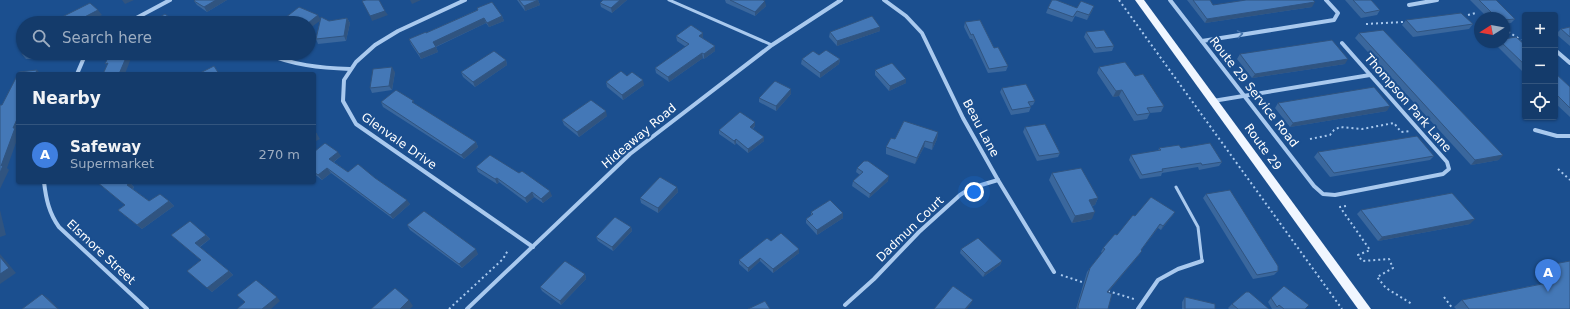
<!DOCTYPE html>
<meta charset="utf-8">
<style>
body{margin:0;font-family:"DejaVu Sans",sans-serif;background:#214673;color:#f1f3f6}
.controls{position:absolute;right:12px;top:12px;display:grid;overflow:hidden;border-radius:4px;box-shadow:0 1px 3px #0004}
.controls button{width:36px;height:36px;display:grid;place-items:center;padding:0;border:0;border-bottom:1px solid #33557e;background:#143b6b;color:#f1f3f6;font:20px sans-serif}
.compass{position:absolute;left:1474px;top:12px;width:36px;height:36px;border-radius:50%;background:#143b6b;box-shadow:0 1px 3px #0004;rotate:259deg}
.you{position:absolute;left:974px;top:192px;width:14px;height:14px;margin:-10px;border:3px solid #fff;border-radius:50%;background:#1a73e8;box-shadow:0 0 0 6px #1a73e833}
.badge{display:grid;place-items:center;width:26px;height:26px;border-radius:50%;background:#95b2f1;color:#fff;font-size:13px;font-weight:700}
.pin{position:absolute;translate:-50% -33px;filter:drop-shadow(0 1px 2px #0008)}
.pin::after{content:'';position:absolute;top:21px;width:14px;height:12px;background:inherit;clip-path:polygon(0 0,100% 0,50% 100%)}
.list{margin:0;padding:0;list-style:none}
h2{display:flex;justify-content:space-between;align-items:center;height:52px;margin:0;padding:0 16px;font-size:17px}
h2 small{font-size:13px;font-weight:400;color:#9dadc1}
.list li{display:grid;grid-template-columns:26px 1fr auto;gap:12px;align-items:center;box-sizing:border-box;height:60px;padding:0 16px;border-top:1px solid #33557e}
.list b{display:block;font-size:15px;white-space:nowrap}
.list p{margin:0;font-size:13px;white-space:nowrap;color:#9dadc1}
.list em{font-size:13px;font-style:normal;color:#9dadc1}
.icon{flex:none;width:22px;height:22px;fill:none;stroke:currentColor;stroke-width:2;stroke-linecap:round;stroke-linejoin:round}
.map{position:relative;flex:none;width:1570px;height:309px;overflow:hidden}
.search{position:absolute;background:#143b6b;box-shadow:0 1px 3px #0004;left:16px;top:16px;width:300px;height:44px;display:flex;align-items:center;gap:10px;box-sizing:border-box;padding:0 14px;border-radius:22px;color:#9dadc1;font-size:15px}
.panel{position:absolute;background:#143b6b;box-shadow:0 1px 3px #0004;left:16px;top:72px;width:300px;height:112px;border-radius:4px}
.map>svg:first-child{display:block}
.lines{fill:none;stroke-linecap:round;stroke-linejoin:round}
.path{stroke:#a9c9ee;stroke-width:2;stroke-dasharray:2 3;stroke-linecap:butt}
.lane{stroke:#a9c9ee;stroke-width:3}
.street{stroke:#a9c9ee;stroke-width:4}
.primary{fill:#f0f6ff;fill-rule:evenodd}
.wall{fill:#3a679d}
.shaded-wall{fill:#305480}
.building{fill:#4478b7;stroke:#305480}
.oneway{stroke:#4674ac}
.labels{text-anchor:middle;stroke-width:4;stroke-linejoin:round;paint-order:stroke}
.street-label{font-size:12px;fill:#fff;stroke:#1b4f8f}
</style>
<div class="map">
<svg width="1570" height="309" viewBox="0 0 1570 309">
<rect width="100%" height="100%" fill="#1b4f8f"/>
<g class="lines">
<g class="path">
<path d="M1119,0L1342,309"/>
<path d="M1468,15L1476,13"/>
<path d="M1366,24L1403,22"/>
<path d="M1504,29L1521,40"/>
<path d="M1310,139L1330,135L1334,130L1340,127L1362,129L1394,123L1401,132L1410,131"/>
<path d="M1558,169L1570,180"/>
<path d="M1346,206L1340,207L1370,250L1358,255L1362,261L1389,259L1393,268L1377,277L1386,288L1412,304"/>
<path d="M1061,275L1085,283"/>
<path d="M1108,291L1134,299"/>
<path d="M1444,297L1453,309"/>
<path d="M449,309L503,259L508,250"/>
</g>
<g class="lane">
<path d="M669,0L772,45"/>
<path d="M1176,187L1198,227L1202,261"/>
</g>
<g class="street">
<path d="M465,0L398,31L375,45L356,62L344,80L343,101L356,124L533,247"/>
<path d="M884,0L906,16L922,33L963,118L998,180L1054,272"/>
<path d="M1170,0L1314,186L1323,194L1335,195L1443,174L1449,169L1447,162L1342,43"/>
<path d="M1409,5L1437,0"/>
<path d="M127,23L170,0"/>
<path d="M1202,41L1334,20L1338,13L1326,0"/>
<path d="M1555,50L1570,63"/>
<path d="M265,53C292,65 320,68 350,69"/>
<path d="M77,74L86,53"/>
<path d="M1213,101L1370,75"/>
<path d="M1535,130L1557,136H1570"/>
<path d="M44,182C46,199 49,213 59,227L147,309"/>
<path d="M845,305L874,279L919,232L960,195L971,188L998,180"/>
<path d="M467,309L630,154L772,45L841,0"/>
<path d="M1138,309L1158,280L1178,269L1202,261"/>
</g>
<path class="primary" d="M1135,0H1144L1371,309H1358Z"/>
</g>
<g class="wall">
<path d="M227,0L207,12L197,5L194,1Z"/>
<path d="M517,0H538L540,5L525,11Z"/>
<path d="M603,0H627L612,13L601,7L600,3Z"/>
<path d="M725,0H763L766,6L755,16L726,3Z"/>
<path d="M1187,0H1210L1213,5L1312,7L1205,23Z"/>
<path d="M1345,0H1371L1380,10L1377,15L1361,18Z"/>
<path d="M1470,0H1496L1515,19L1511,23L1504,24V18H1488Z"/>
<path d="M1094,6L1092,11L1087,20L1075,16L1072,22L1046,13L1048,8H1077Z"/>
<path d="M477,8L502,16L504,21L489,27L486,23L436,47L438,52L421,59L411,44L409,39L426,33L477,10Z"/>
<path d="M285,18L320,19L329,21L347,18L350,23L346,41L318,44L316,39L320,21L309,23H290L288,22Z"/>
<path d="M1406,20L1473,24L1469,29L1413,37L1402,25Z"/>
<path d="M965,22L994,48L1008,66L1006,71L988,73L972,39H970L964,27Z"/>
<path d="M880,27V31L837,46L829,37L830,32Z"/>
<path d="M1570,27V46L1556,34L1561,29Z"/>
<path d="M1086,32L1114,46L1112,51L1094,53L1084,37Z"/>
<path d="M1359,33L1499,160L1471,165L1355,38Z"/>
<path d="M676,36L703,37L702,38L715,46V51L704,59L703,58L669,82L656,73L655,68L686,47L677,41Z"/>
<path d="M1497,42H1504L1525,45V74L1495,44Z"/>
<path d="M23,53H54L50,59H26L22,54Z"/>
<path d="M202,53H222L220,55L203,54Z"/>
<path d="M1240,54L1345,64L1252,78L1237,59Z"/>
<path d="M802,59H840L839,64L820,78L801,64Z"/>
<path d="M506,60L507,65L475,87L463,77L461,72Z"/>
<path d="M1099,67L1135,76L1164,106L1161,112L1150,113L1147,119L1134,121L1119,96L1113,97L1097,73Z"/>
<path d="M875,70L906,83L889,91L875,75Z"/>
<path d="M395,72L392,90L372,93L370,88Z"/>
<path d="M1555,73L1570,87V117L1555,103Z"/>
<path d="M627,76L644,85L623,100L607,87L606,82Z"/>
<path d="M1002,88L1035,101L1033,105L1030,106L1031,107L1029,112L1011,115L1000,92Z"/>
<path d="M791,94L776,111L759,102V98Z"/>
<path d="M381,102L415,104L476,142L478,147L464,159L383,107Z"/>
<path d="M1278,103L1387,111L1290,127L1275,108Z"/>
<path d="M607,116L579,137L564,125L562,120Z"/>
<path d="M755,126L753,129L764,137V141L748,153L736,143L735,145L719,134V130Z"/>
<path d="M1025,127L1060,153L1058,157L1037,161L1023,132Z"/>
<path d="M938,132L937,139L932,150L924,147L915,164L886,154V147L895,139Z"/>
<path d="M1159,148H1181L1222,162L1219,166L1199,170L1198,167L1162,173L1161,176L1140,179L1129,160L1131,155L1158,151Z"/>
<path d="M314,152L341,156L334,162L348,172L375,178L410,204L393,219L331,173L322,180L314,174Z"/>
<path d="M1318,152L1434,156L1430,160L1330,177L1314,157Z"/>
<path d="M476,167L552,196L543,203L534,197L527,203L499,182L497,184L478,172Z"/>
<path d="M857,168L888,181L869,198L852,186L853,181L860,175L856,172Z"/>
<path d="M1052,173L1098,198L1095,205L1092,206V219L1072,223L1049,180Z"/>
<path d="M97,182H129L134,187L133,189L149,201H169L174,206L142,229L123,214L118,210L125,205Z"/>
<path d="M677,187L678,192L658,213L641,203L640,198Z"/>
<path d="M1206,194L1278,271L1274,275L1253,279L1203,198Z"/>
<path d="M1361,210L1470,224L1378,241L1357,214Z"/>
<path d="M811,212L843,218L817,235L806,223V219L811,215Z"/>
<path d="M1175,212L1172,216L1161,230L1158,228L1141,250L1139,255L1108,292V309H1076L1087,272L1090,268L1102,253L1101,252L1103,248L1117,235L1135,216Z"/>
<path d="M407,225L478,254L462,268L410,230Z"/>
<path d="M631,227L632,231L613,251L598,241L596,237Z"/>
<path d="M171,235H206L210,239L200,247L229,271L233,275L212,292L187,271L201,260Z"/>
<path d="M771,241L799,249V253L773,273L760,261L748,272L739,264V260Z"/>
<path d="M961,249L1002,261L1000,265L983,277L960,253Z"/>
<path d="M1570,261V309H1456L1454,307L1462,300L1545,283L1535,272L1543,266Z"/>
<path d="M585,274L586,279L561,305L542,291L540,287Z"/>
<path d="M1185,297L1215,309H1182V302Z"/>
<path d="M1271,298L1306,309H1272L1268,302Z"/>
<path d="M1232,304L1269,309H1229L1228,308Z"/>
</g>
<g class="shaded-wall">
<path d="M122,0H134L125,4Z"/>
<path d="M216,0H227L207,12L204,7Z"/>
<path d="M410,0H421L412,4Z"/>
<path d="M538,0L540,5L525,11L524,6Z"/>
<path d="M620,0H627L612,13L611,8Z"/>
<path d="M765,1L766,6L755,16V12Z"/>
<path d="M1315,2L1312,7L1205,23L1207,19Z"/>
<path d="M1094,6L1092,11L1087,20L1089,15Z"/>
<path d="M98,10L102,15L86,23H73Z"/>
<path d="M385,11L388,15L372,21L370,16Z"/>
<path d="M318,15L321,20L309,29V23H308Z"/>
<path d="M502,16L504,21L489,27L487,23Z"/>
<path d="M347,18L350,23L346,41L344,36Z"/>
<path d="M484,18L486,23L435,47L433,42Z"/>
<path d="M880,27V31L837,46V41Z"/>
<path d="M703,33V37L699,40V36Z"/>
<path d="M715,46V51L704,59V54Z"/>
<path d="M436,47L438,52L421,59L419,54Z"/>
<path d="M46,53H54L50,59L45,54Z"/>
<path d="M128,53H133L125,74H119Z"/>
<path d="M702,53L703,58L669,82L668,77Z"/>
<path d="M840,59L839,64L820,78V73Z"/>
<path d="M1348,59L1345,64L1252,78L1255,74Z"/>
<path d="M506,60L507,65L475,87L473,82Z"/>
<path d="M392,67L395,72L392,90L389,86Z"/>
<path d="M37,70L41,74H35Z"/>
<path d="M906,79V83L889,91L890,86Z"/>
<path d="M643,80L644,85L623,100L622,95Z"/>
<path d="M791,89V94L776,111V106Z"/>
<path d="M1122,90L1119,96L1113,97L1116,91Z"/>
<path d="M1390,106L1387,111L1290,127L1293,123Z"/>
<path d="M606,111L607,116L579,137L577,132Z"/>
<path d="M18,117V137L7,168L9,170L0,189V173L1,166L13,128Z"/>
<path d="M755,122V126L750,131V127Z"/>
<path d="M938,132L937,139L932,150L933,143Z"/>
<path d="M317,134L320,139L314,142V136Z"/>
<path d="M764,137V141L748,153V149Z"/>
<path d="M736,139V143L735,145L734,141Z"/>
<path d="M925,141L924,147L915,164L917,158Z"/>
<path d="M476,142L478,147L464,159L461,155Z"/>
<path d="M338,152L341,156L332,163L329,159Z"/>
<path d="M1503,155L1499,160L1471,165L1475,160Z"/>
<path d="M327,168L331,173L322,180L318,175Z"/>
<path d="M889,176L888,181L869,198L870,194Z"/>
<path d="M497,178L499,182L497,184L495,179Z"/>
<path d="M130,183L134,187L132,189L127,185Z"/>
<path d="M677,187L678,192L658,213V208Z"/>
<path d="M550,191L552,196L543,203L541,199Z"/>
<path d="M532,192L534,197L527,203L525,198Z"/>
<path d="M1098,198L1095,205L1086,207L1089,200Z"/>
<path d="M407,200L410,204L393,219L390,215Z"/>
<path d="M169,201L174,206L142,229L137,225Z"/>
<path d="M0,210L6,235L0,237Z"/>
<path d="M1095,212L1092,219L1072,223L1075,216Z"/>
<path d="M1175,212L1172,216L1161,230L1163,226Z"/>
<path d="M843,213V218L817,235V230Z"/>
<path d="M1475,219L1470,224L1378,241L1382,237Z"/>
<path d="M1160,224L1158,228L1138,254L1141,250Z"/>
<path d="M631,227L632,231L613,251L612,247Z"/>
<path d="M206,235L210,239L199,247L195,243Z"/>
<path d="M476,249L478,254L462,268L459,264Z"/>
<path d="M799,249V253L773,273V269Z"/>
<path d="M1142,251L1139,255L1105,296L1107,292Z"/>
<path d="M0,254L16,273L0,284Z"/>
<path d="M760,258V261L748,272V268Z"/>
<path d="M1002,261L1000,265L983,277L985,273Z"/>
<path d="M229,271L233,275L212,292L207,288Z"/>
<path d="M585,274L586,279L561,305L560,301Z"/>
<path d="M42,294L48,298L59,309H58Z"/>
<path d="M277,297L280,301L271,309H262Z"/>
<path d="M409,300L413,306L410,309H400Z"/>
<path d="M973,300L971,304L967,309H965Z"/>
</g>
<g class="building">
<path d="M195,0H216L204,7L194,1Z"/>
<path d="M366,0H379L385,11L370,16L362,1Z"/>
<path d="M519,0H538L524,6Z"/>
<path d="M603,0H620L611,8L600,3Z"/>
<path d="M730,0H763L765,1L755,12Z"/>
<path d="M1052,0H1056L1077,8L1081,1L1094,6L1089,15L1077,11L1073,17L1048,8Z"/>
<path d="M1193,0H1210L1213,5L1246,0H1313L1315,2L1207,19Z"/>
<path d="M1353,0H1371L1380,10L1365,13Z"/>
<path d="M1479,0H1496L1515,19L1504,20V18H1497Z"/>
<path d="M492,2L502,16L487,23L484,18L433,42L436,47L419,54L409,39L426,32V33L478,10L477,8Z"/>
<path d="M90,3L98,10L73,23H69L62,17Z"/>
<path d="M299,7L318,15L308,23H298L285,18Z"/>
<path d="M1461,13L1473,24L1417,32L1406,20Z"/>
<path d="M165,14L175,22L173,23H150Z"/>
<path d="M872,16L880,27L837,41L830,32Z"/>
<path d="M321,17L329,21L347,18L344,36L316,39Z"/>
<path d="M980,20L994,48L998,47L1008,66L989,69L973,34L971,35L965,22Z"/>
<path d="M691,25L703,33L699,36L715,46L704,54L702,53L668,77L655,68L689,44L676,36Z"/>
<path d="M1570,27V37L1561,29Z"/>
<path d="M1104,30L1114,46L1096,48L1086,32Z"/>
<path d="M1383,30L1503,155L1475,160L1359,33Z"/>
<path d="M1516,37L1525,45V65L1501,42H1504V39Z"/>
<path d="M1332,40L1348,59L1255,74L1240,54Z"/>
<path d="M826,50L840,59L820,73L802,59L813,51L819,55Z"/>
<path d="M494,51L506,60L473,82L461,72Z"/>
<path d="M23,52V53H46L45,54H22Z"/>
<path d="M110,53H128L119,74H103L108,63L105,64Z"/>
<path d="M1125,62L1135,76L1143,74L1164,106L1147,108L1150,113L1137,115L1122,90L1116,91L1099,67Z"/>
<path d="M892,63L906,79L890,86L875,70Z"/>
<path d="M214,66L219,74H198Z"/>
<path d="M392,67L389,86L370,88L373,69Z"/>
<path d="M37,70L35,74H18V117L13,128H15L1,166L3,165L0,173V105H2L19,72Z"/>
<path d="M621,71L627,76L632,72L643,80L622,95L606,82Z"/>
<path d="M1555,73L1570,87V108L1555,93Z"/>
<path d="M775,81L791,89L776,106L759,98Z"/>
<path d="M1026,84L1035,101L1028,102L1031,107L1012,110L1002,88Z"/>
<path d="M1374,87L1390,106L1293,123L1278,103Z"/>
<path d="M396,90L414,101L412,102L476,142L461,155L381,102Z"/>
<path d="M591,100L606,111L577,132L562,120Z"/>
<path d="M740,112L755,122L750,127L764,137L748,149L736,139L734,141L719,130Z"/>
<path d="M904,121L938,132L933,143L925,141L917,158L886,147L891,138L895,139Z"/>
<path d="M1045,124L1060,153L1039,156L1025,127Z"/>
<path d="M314,131L317,134L314,136Z"/>
<path d="M1417,136L1434,156L1334,173L1318,152Z"/>
<path d="M325,143L338,152L329,159L348,172L358,164L375,178L407,200L390,215L327,168L318,175L314,172V152Z"/>
<path d="M1210,143L1222,162L1202,165L1201,163L1162,169L1163,171L1142,175L1131,155L1161,150L1159,148L1179,145L1181,148Z"/>
<path d="M490,155L519,173L522,171L550,191L541,199L532,192L525,198L497,178L495,179L476,167Z"/>
<path d="M864,161H868L889,176L870,194L853,181L863,172L857,168Z"/>
<path d="M1081,168L1098,198L1089,200L1095,212L1075,216L1052,173Z"/>
<path d="M660,177L677,187L658,208L640,198Z"/>
<path d="M97,182H129L130,183L127,185L149,201L160,194L169,201L137,225L118,210L125,205Z"/>
<path d="M1230,190L1278,266V271L1257,275L1206,194Z"/>
<path d="M1452,193L1475,219L1382,237L1361,210Z"/>
<path d="M1151,197L1175,212L1163,226L1160,224L1141,250L1142,251L1107,292L1112,294L1108,309H1078V306L1090,268L1105,249L1103,248L1115,234L1117,235L1133,215L1135,216Z"/>
<path d="M830,200L843,213L817,230L806,219L813,214L811,212Z"/>
<path d="M424,211L476,249L459,264L407,225Z"/>
<path d="M615,217L631,227L612,247L596,237Z"/>
<path d="M190,221L206,235L195,243L229,271L207,288L187,271L201,260L171,235Z"/>
<path d="M781,233L799,249L773,269L760,258L748,268L739,260L767,238L771,241Z"/>
<path d="M978,238L1002,261L985,273L961,249Z"/>
<path d="M0,257L9,268L0,274Z"/>
<path d="M565,261L585,274L560,301L540,287Z"/>
<path d="M1570,261V309H1469L1462,300L1557,281L1543,266Z"/>
<path d="M256,280L277,297L262,309H237L245,302L237,295Z"/>
<path d="M953,286L973,300L965,309H934Z"/>
<path d="M1284,286L1309,305L1305,309H1284L1279,305L1277,307L1271,298Z"/>
<path d="M395,288L409,300L400,309H371Z"/>
<path d="M1246,292H1249L1269,309H1238L1232,304Z"/>
<path d="M42,294L58,309H22Z"/>
<path d="M1185,297L1215,304V309H1185Z"/>
<path d="M765,301L770,309H748Z"/>
</g>
<defs><path id="oneway-chevron" d="M-2-3.5L2.5 0L-2 3.5" fill="none" stroke-width="1.6" stroke-linecap="round" stroke-linejoin="round"/></defs>
<use class="oneway" href="#oneway-chevron" transform="translate(1240 34) rotate(-9)"/>
<g class="labels">
<g class="street-label">
<text transform="translate(1254 92) rotate(52)" y="4">Route 29 Service Road</text>
<text transform="translate(1408 103) rotate(49)" y="4">Thompson Park Lane</text>
<text transform="translate(981 128) rotate(62)" y="4">Beau Lane</text>
<text transform="translate(639 136) rotate(-40)" y="4">Hideaway Road</text>
<text transform="translate(399 141) rotate(35)" y="4">Glenvale Drive</text>
<text transform="translate(1263 147) rotate(54)" y="4">Route 29</text>
<text transform="translate(910 229) rotate(-44)" y="4">Dadmun Court</text>
<text transform="translate(101 252) rotate(43)" y="4">Elsmore Street</text>
</g>
</g>
</svg>
<div class="controls">
<button>+</button>
<button>−</button>
<button><svg class="icon" aria-label="locate" viewBox="0 0 24 24"><circle cx="12" cy="12" r="6"/><path d="M12 2v4M12 18v4M2 12h4M18 12h4"/></svg></button>
</div>
<svg class="compass" viewBox="-18 -18 36 36"><path d="M0-13l5 13h-10z" fill="#e53935"/><path d="M0 13l5-13h-10z" fill="#9dadc1"/></svg>
<div class="you"></div>
<div class="pin badge" style="left:1548px;top:292px;background:#3f7fe0">A</div>
<div class="search"><svg class="icon" aria-label="search" viewBox="0 0 24 24"><circle cx="10" cy="10" r="6"/><path d="M15 15l6 6"/></svg>Search here</div>
<section class="panel">
<h2>Nearby<small></small></h2>
<ul class="list">
<li><span class="badge" style="background:#3f7fe0">A</span><div><b>Safeway</b><p>Supermarket</p></div><em>270 m</em></li>
</ul>
</section>
</div>
